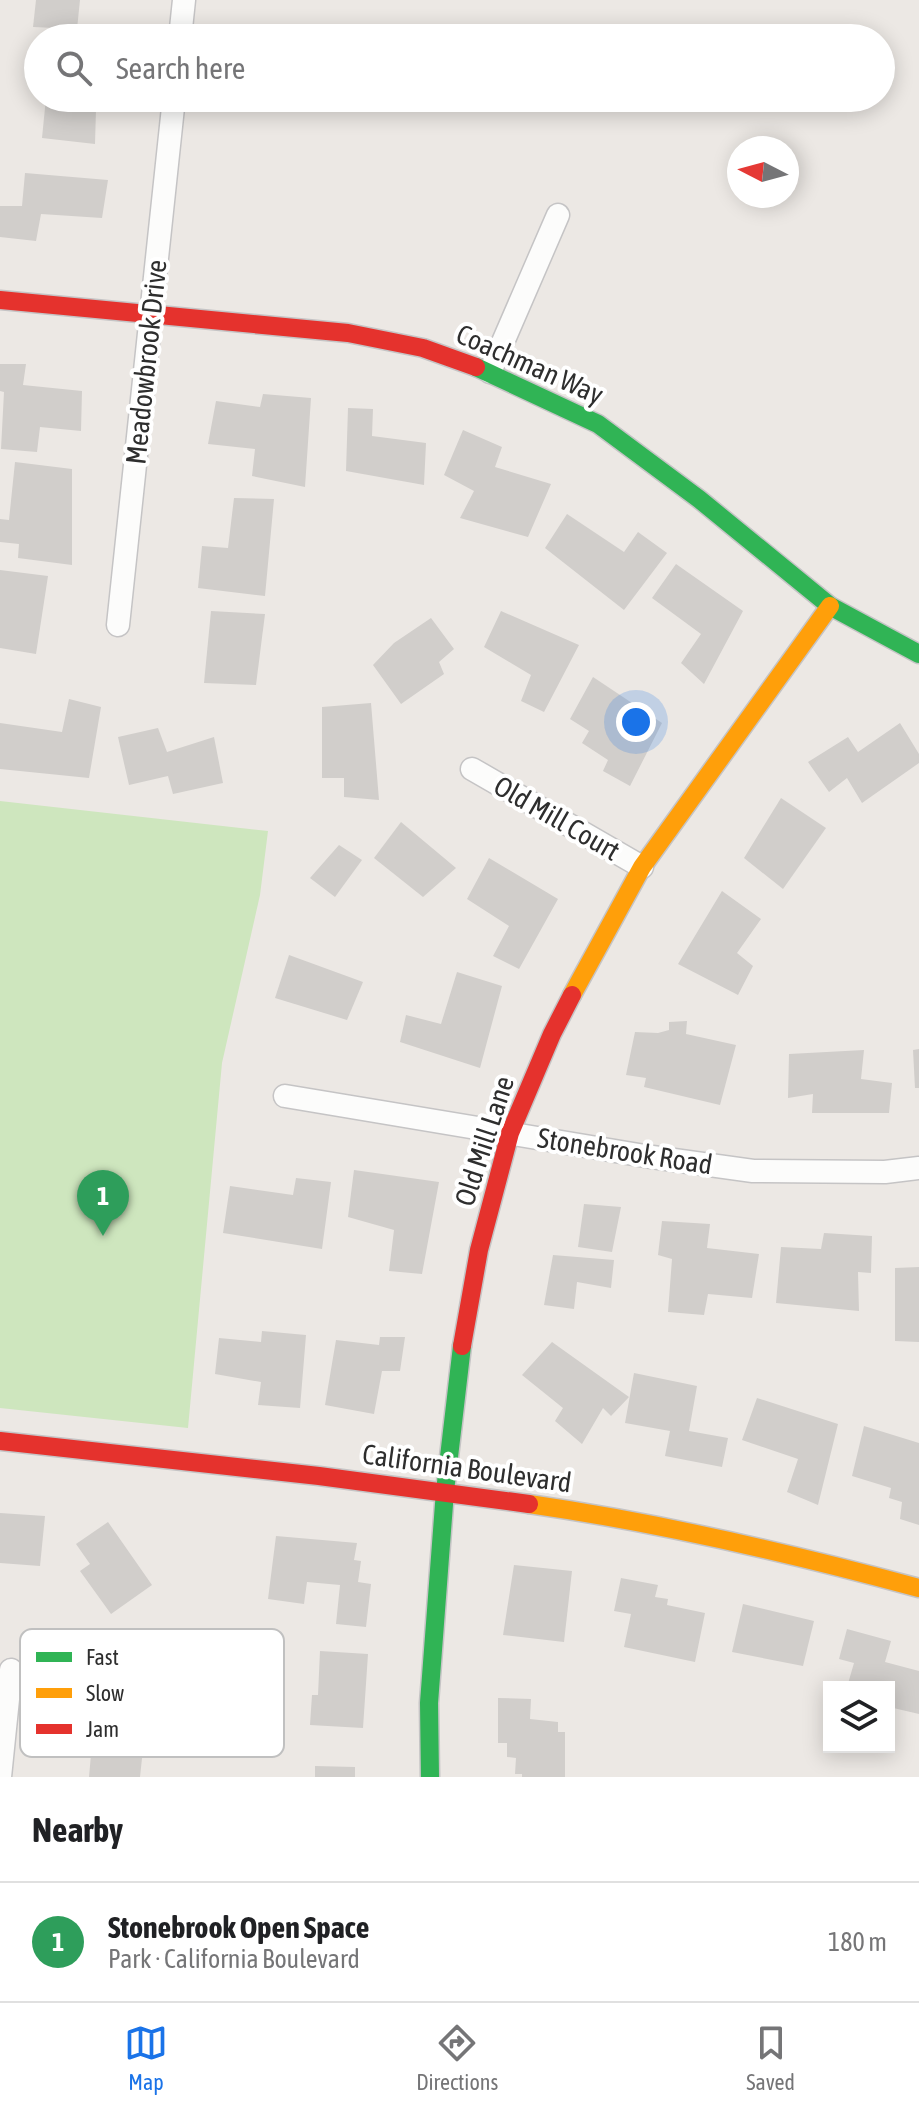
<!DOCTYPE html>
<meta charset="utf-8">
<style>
body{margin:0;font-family:"Asap Condensed",sans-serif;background:#f2f2f2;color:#202124}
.controls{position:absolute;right:24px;bottom:24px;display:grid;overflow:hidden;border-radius:0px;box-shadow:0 4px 20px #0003}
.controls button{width:72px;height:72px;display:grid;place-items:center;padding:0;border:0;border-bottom:2px solid #e0e0e0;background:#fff;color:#202124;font:40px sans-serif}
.compass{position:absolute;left:727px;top:136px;width:72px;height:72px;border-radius:50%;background:#fff;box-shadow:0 4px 20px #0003;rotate:276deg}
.you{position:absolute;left:636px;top:722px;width:28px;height:28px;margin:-20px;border:6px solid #fff;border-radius:50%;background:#1a73e8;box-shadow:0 0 0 12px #1a73e833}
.badge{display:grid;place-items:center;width:52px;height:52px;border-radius:50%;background:#1a73e8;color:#fff;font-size:26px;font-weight:700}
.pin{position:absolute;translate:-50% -66px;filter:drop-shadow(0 2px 4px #0008)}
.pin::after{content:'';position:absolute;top:42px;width:28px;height:24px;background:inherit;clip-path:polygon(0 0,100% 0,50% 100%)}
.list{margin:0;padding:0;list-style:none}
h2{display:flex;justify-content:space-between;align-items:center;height:104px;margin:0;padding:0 32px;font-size:34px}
h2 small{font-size:26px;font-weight:400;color:#757577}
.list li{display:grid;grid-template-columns:52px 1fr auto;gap:24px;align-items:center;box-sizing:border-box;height:120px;padding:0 32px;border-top:2px solid #e0e0e0}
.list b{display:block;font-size:30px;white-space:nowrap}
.list p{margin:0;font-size:26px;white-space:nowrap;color:#757577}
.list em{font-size:26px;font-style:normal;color:#757577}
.icon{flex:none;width:44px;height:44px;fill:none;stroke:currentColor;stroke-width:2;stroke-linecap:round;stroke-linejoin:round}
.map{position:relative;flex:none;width:919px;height:1777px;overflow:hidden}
.search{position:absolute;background:#fff;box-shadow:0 4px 20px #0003;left:24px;right:24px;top:24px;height:88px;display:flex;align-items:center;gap:20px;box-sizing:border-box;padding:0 28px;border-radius:44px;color:#757577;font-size:30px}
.sheet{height:224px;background:#fff}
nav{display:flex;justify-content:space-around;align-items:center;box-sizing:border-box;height:112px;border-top:2px solid #e0e0e0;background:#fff;font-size:22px;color:#757577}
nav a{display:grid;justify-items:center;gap:4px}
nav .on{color:#1a73e8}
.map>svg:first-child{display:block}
.green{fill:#cee6be}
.building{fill:#d1cecb}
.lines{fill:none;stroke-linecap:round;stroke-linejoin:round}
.street-casing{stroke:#c5c4c5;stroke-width:25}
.fast-casing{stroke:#c5c4c5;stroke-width:21}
.slow-casing{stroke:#c5c4c5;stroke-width:21}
.jam-casing{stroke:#c5c4c5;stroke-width:21}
.street{stroke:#fcfcfb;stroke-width:22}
.fast{stroke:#30b455;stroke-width:18}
.slow{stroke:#ff9f0a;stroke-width:18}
.jam{stroke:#e5322d;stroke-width:18}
.labels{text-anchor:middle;stroke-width:8;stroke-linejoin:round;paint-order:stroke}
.street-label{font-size:28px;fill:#2e2e2e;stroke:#fff}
.key{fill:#fff;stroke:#c0c0c0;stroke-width:2}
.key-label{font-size:22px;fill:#2e2e2e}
</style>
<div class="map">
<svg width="919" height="1777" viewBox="0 0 919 1777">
<rect width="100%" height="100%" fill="#ece8e4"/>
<path class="green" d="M0,801L268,831L260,895L222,1063L188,1428L0,1408Z"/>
<g class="building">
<path d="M36,0H80L77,29L33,27Z"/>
<path d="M46,98H115L114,108L96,110L95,144L42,138Z"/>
<path d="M25,173L108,180L102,218L41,214L36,241L0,237V206H22Z"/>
<path d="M0,364H26L23,385L82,391L81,431L40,427L37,452L1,449L4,392L0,391Z"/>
<path d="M263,394L311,398L305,487L252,476L255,449L208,444L216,401L260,407Z"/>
<path d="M348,408L373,409L372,436L426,443L424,485L346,471Z"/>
<path d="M463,430L502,447L495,467L551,484L528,537L460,518L474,491L444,475Z"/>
<path d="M15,462L72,469V565L18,558L19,544L0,542V519L9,520Z"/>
<path d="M234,498L274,499L265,596L198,588L202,546L228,548Z"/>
<path d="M567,514L624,552L638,532L667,553L624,610L545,548Z"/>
<path d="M676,564L743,611L704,684L681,663L701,634L652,598Z"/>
<path d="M0,570L48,576L36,654L0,648Z"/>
<path d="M211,611L265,614L256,685L204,683Z"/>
<path d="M501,611L579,645L544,712L521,701L531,675L484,647Z"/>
<path d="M431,618L454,649L439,662L444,674L401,704L373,665L394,643Z"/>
<path d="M593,677L662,723L630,786L603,771L608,760L582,743L589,731L570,719Z"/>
<path d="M69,699L101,707L89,778L0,769V723L62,732Z"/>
<path d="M371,703L379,800L344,797V778H322V707Z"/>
<path d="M900,723L919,754V763L862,803L847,778L829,792L808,762L848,737L858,752Z"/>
<path d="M158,728L167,752L214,737L223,783L173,794L168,776L129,785L118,737Z"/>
<path d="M781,798L826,828L783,889L744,858Z"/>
<path d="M401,822L456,868L423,897L374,858Z"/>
<path d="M339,845L362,860L335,897L310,878Z"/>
<path d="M489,858L558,899L519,969L493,956L509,926L467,899Z"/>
<path d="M722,891L761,919L737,953L753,966L738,995L678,964Z"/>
<path d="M289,955L363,982L347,1020L275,998Z"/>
<path d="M457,972L502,986L480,1068L400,1042L406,1015L441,1024Z"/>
<path d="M687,1021L686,1034L736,1045L720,1105L644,1087L646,1078L626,1075L635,1032L658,1033L669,1030V1022Z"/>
<path d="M919,1049V1088H915L913,1050Z"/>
<path d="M864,1050L861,1079L892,1083L889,1113H812L813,1094L788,1098L789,1054Z"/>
<path d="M354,1170L439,1182L422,1274L389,1271L394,1230L348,1217Z"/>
<path d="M296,1178L331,1182L322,1249L223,1233L230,1186L293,1195Z"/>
<path d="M584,1204L621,1207L612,1252L578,1247Z"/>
<path d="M662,1221L710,1224L707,1248L759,1254L752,1298L708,1294L704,1315L668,1312L672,1259L658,1255Z"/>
<path d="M824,1233L872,1236L871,1273L858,1272L859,1311L776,1303L781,1247L821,1249Z"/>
<path d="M553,1255L614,1260L611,1288L577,1282L574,1309L544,1305Z"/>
<path d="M919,1267V1342L895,1341V1268Z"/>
<path d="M262,1331L306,1335L300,1408L258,1405L261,1382L215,1374L219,1338L261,1342Z"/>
<path d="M380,1337H405L400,1371H382L374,1414L325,1405L336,1340L379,1345Z"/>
<path d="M552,1342L629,1397L611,1416L603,1408L582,1444L555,1421L563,1408L522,1375Z"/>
<path d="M634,1373L697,1386L689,1431L728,1438L722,1467L665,1456L670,1431L625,1423Z"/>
<path d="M757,1398L838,1424L818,1505L787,1492L798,1459L742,1440Z"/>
<path d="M864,1426L919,1443V1525L900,1519L902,1502L889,1498L891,1488L852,1476Z"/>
<path d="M0,1513L45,1516L40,1566L0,1563Z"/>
<path d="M108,1522L152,1585L111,1614L80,1571L90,1564L76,1544Z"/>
<path d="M276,1536L357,1543L354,1560L361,1561L358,1582L371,1584L366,1627L336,1624L340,1585L307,1582L304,1604L268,1599Z"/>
<path d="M514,1565L572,1571L564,1642L503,1635Z"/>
<path d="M621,1578L658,1585L655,1597L668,1599L667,1605L705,1613L695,1662L624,1647L631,1614L614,1611Z"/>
<path d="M743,1604L814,1621L803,1666L732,1652Z"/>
<path d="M847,1629L891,1641L885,1662L919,1671V1714L889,1707V1687H847L854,1663L839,1659Z"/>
<path d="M320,1651L368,1654L363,1728L310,1725L312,1695H318Z"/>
<path d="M498,1698L531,1699L530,1719L558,1722V1732H565V1777H522V1774H515L516,1758L507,1757V1743H498Z"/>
<path d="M93,1732L136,1736L135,1748L143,1749L140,1777H89Z"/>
<path d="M315,1766L355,1767V1777H315Z"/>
</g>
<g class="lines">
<g class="street-casing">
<g id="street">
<path d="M180,38L184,0"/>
<path d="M490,372L558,215"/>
<path d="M118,625L174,98"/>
<path d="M472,769L642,867"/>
<path d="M285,1096L645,1156L753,1171L885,1172L919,1168"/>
<path d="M0,1777L11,1670"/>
</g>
</g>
<g class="fast-casing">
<g id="fast">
<path d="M476,367L598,424L699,499L830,606L919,654"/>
<path d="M430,1777L429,1703L445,1491L462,1346"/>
</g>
</g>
<g class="slow-casing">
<g id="slow">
<path d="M572,995L642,867L830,606"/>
<path d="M529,1504C661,1523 790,1553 919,1588"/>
</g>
</g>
<g class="jam-casing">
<g id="jam">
<path d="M0,300L348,333L423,348L476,367"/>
<path d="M462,1346L479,1250L510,1133L552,1034L572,995"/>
<path d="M0,1441L319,1476L529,1504"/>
</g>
</g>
<use href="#street" class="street"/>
<use href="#fast" class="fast"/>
<use href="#slow" class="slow"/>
<use href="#jam" class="jam"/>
</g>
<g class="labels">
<g class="street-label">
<text transform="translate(146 362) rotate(-84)" y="10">Meadowbrook Drive</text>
<text transform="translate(530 364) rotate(24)" y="10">Coachman Way</text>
<text transform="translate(557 818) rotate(30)" y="10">Old Mill Court</text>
<text transform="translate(484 1141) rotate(-72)" y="10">Old Mill Lane</text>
<text transform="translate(625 1151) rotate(9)" y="10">Stonebrook Road</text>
<text transform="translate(467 1468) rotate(8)" y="10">California Boulevard</text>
</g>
</g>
<rect x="20" y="1629" width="264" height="128" rx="12" class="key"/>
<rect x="36" y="1652" width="36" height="10" fill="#30b455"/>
<rect x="36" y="1688" width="36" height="10" fill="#ff9f0a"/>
<rect x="36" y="1724" width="36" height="10" fill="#e5322d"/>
<g class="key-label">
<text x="86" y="1665">Fast</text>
<text x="86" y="1701">Slow</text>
<text x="86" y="1737">Jam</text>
</g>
</svg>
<div class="controls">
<button><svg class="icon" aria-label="layers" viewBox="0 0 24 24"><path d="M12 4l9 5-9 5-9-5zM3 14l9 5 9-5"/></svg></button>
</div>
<svg class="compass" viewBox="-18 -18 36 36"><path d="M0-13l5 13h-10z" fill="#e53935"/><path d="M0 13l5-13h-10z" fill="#757577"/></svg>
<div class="you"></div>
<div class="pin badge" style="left:103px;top:1236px;background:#2e9e5b">1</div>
<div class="search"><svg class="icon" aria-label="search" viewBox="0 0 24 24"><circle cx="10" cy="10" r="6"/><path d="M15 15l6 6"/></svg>Search here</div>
</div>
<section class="sheet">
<h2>Nearby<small></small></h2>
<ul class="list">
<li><span class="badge" style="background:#2e9e5b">1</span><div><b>Stonebrook Open Space</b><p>Park · California Boulevard</p></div><em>180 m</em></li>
</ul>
</section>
<nav>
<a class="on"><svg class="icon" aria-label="map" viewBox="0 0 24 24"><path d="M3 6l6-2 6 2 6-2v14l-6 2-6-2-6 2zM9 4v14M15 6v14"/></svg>Map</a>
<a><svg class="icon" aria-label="directions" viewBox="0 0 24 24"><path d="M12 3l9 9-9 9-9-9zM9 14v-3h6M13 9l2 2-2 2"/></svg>Directions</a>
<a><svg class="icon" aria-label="saved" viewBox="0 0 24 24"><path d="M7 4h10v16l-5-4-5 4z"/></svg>Saved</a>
</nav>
